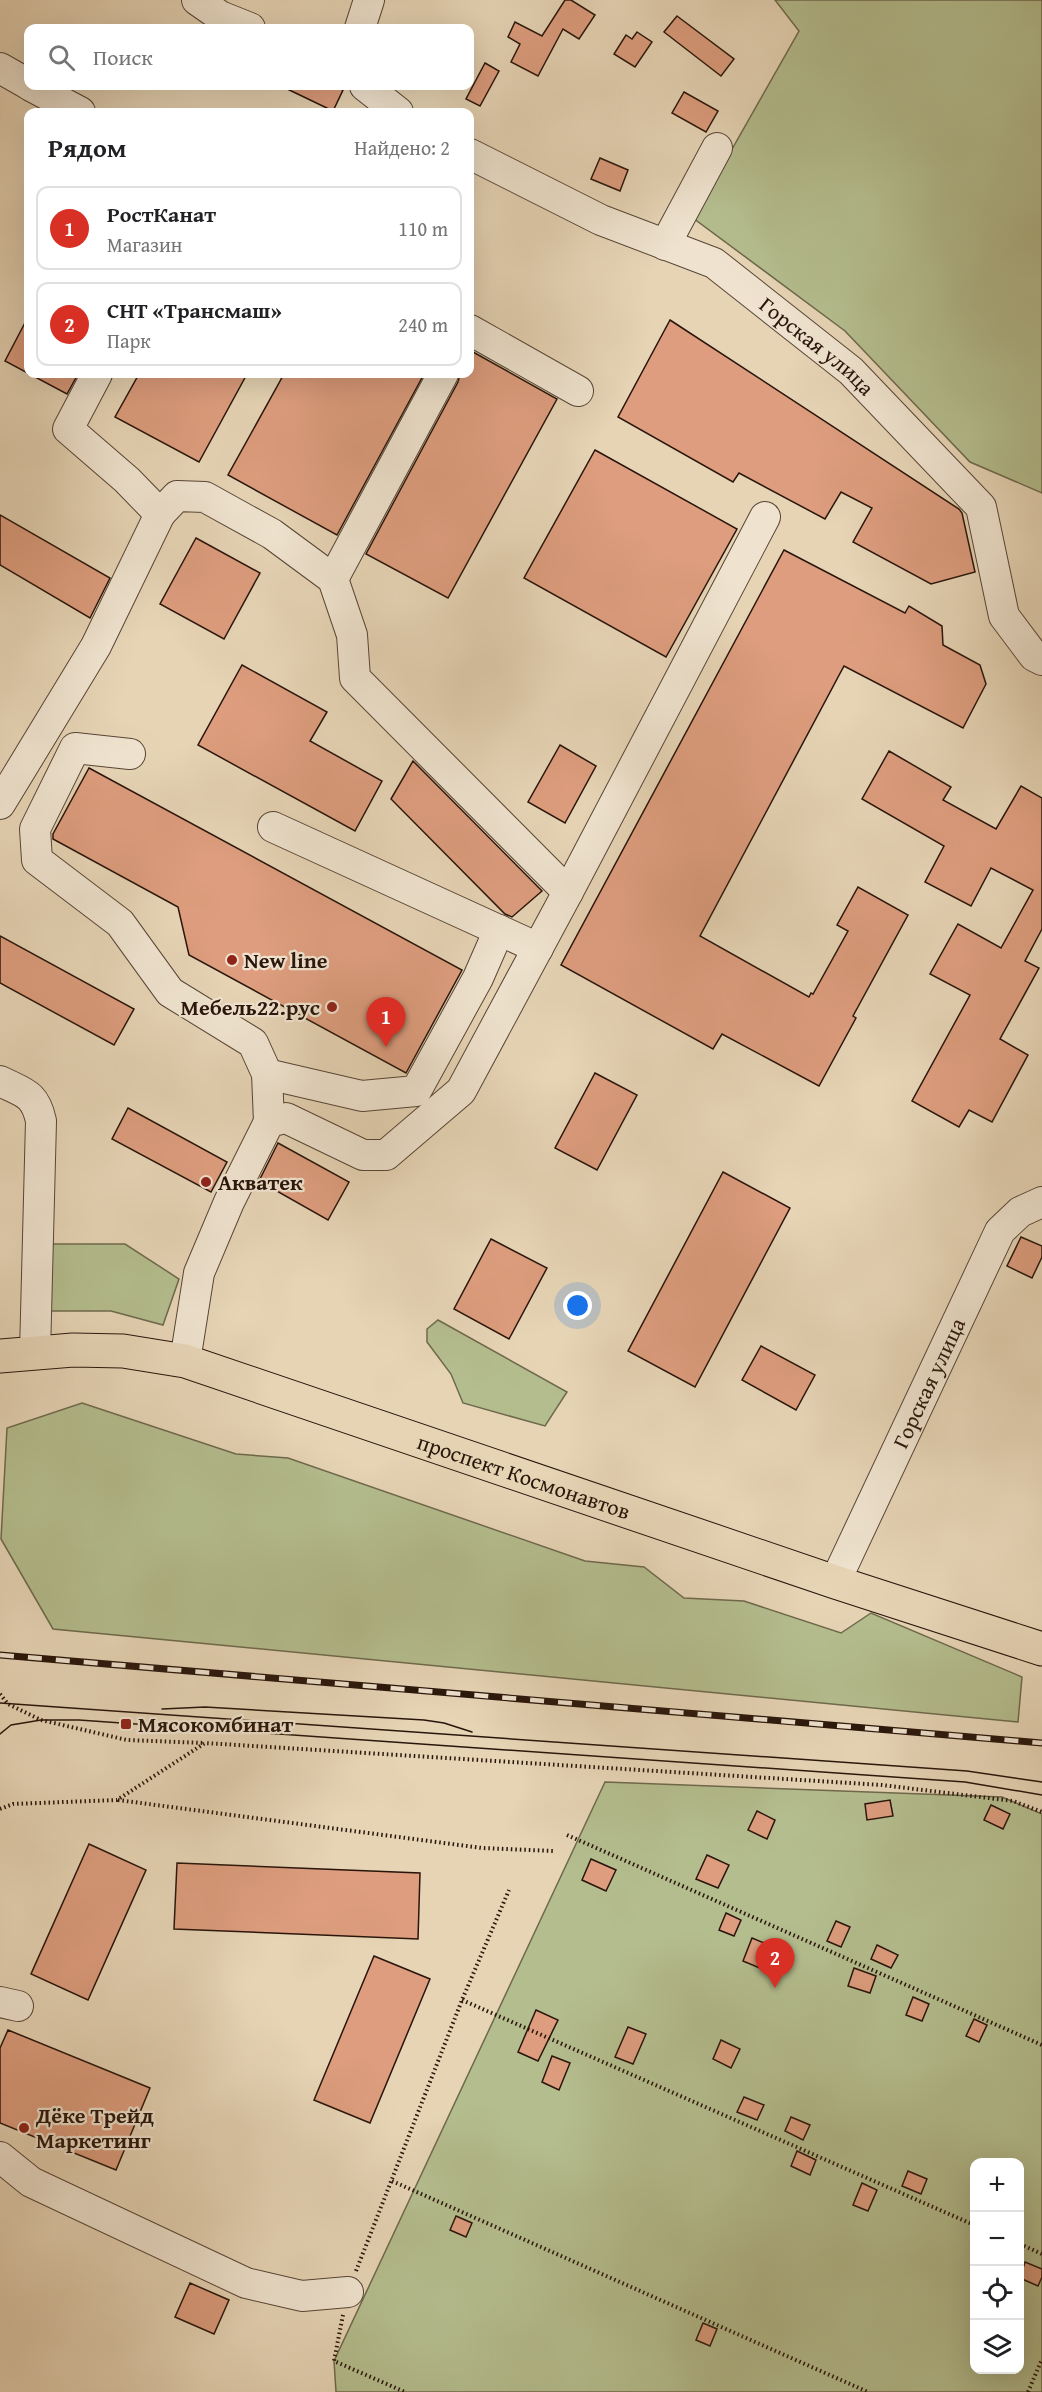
<!DOCTYPE html>
<html lang="ru">
<meta charset="utf-8">
<style>
body{margin:0;font-family:"Gentium Book Plus",serif;background:#f2f2f2;color:#202124}
.controls{position:absolute;right:18px;bottom:18px;display:grid;overflow:hidden;border-radius:12px;box-shadow:0 6px 24px #0002}
.controls button{width:54px;height:54px;display:grid;place-items:center;padding:0;border:0;border-bottom:2px solid #e0e0e0;background:#fff;color:#202124;font:30px sans-serif}
.you{position:absolute;left:578px;top:1306px;width:21px;height:21px;margin:-15px;border:4px solid #fff;border-radius:50%;background:#1a73e8;box-shadow:0 0 0 9px #1a73e833}
.badge{display:grid;place-items:center;width:39px;height:39px;border-radius:50%;background:#d93025;color:#fff;font-size:20px;font-weight:700}
.pin{position:absolute;translate:-50% -50px;filter:drop-shadow(0 2px 3px #0008)}
.pin::after{content:'';position:absolute;top:32px;width:21px;height:18px;background:inherit;clip-path:polygon(0 0,100% 0,50% 100%)}
.list{margin:0;padding:0;list-style:none}
h2{display:flex;justify-content:space-between;align-items:center;height:78px;margin:0;padding:0 24px;font-size:26px}
h2 small{font-size:20px;font-weight:400;color:#757577}
.list li{display:grid;grid-template-columns:39px 1fr auto;gap:18px;align-items:center;box-sizing:border-box;height:84px;margin:0 12px 12px;padding:0 12px;border:2px solid #e0e0e0;border-radius:12px}
.list b{display:block;font-size:22px;white-space:nowrap}
.list p{margin:0;font-size:20px;white-space:nowrap;color:#757577}
.list em{font-size:20px;font-style:normal;color:#757577}
.icon{flex:none;width:33px;height:33px;fill:none;stroke:currentColor;stroke-width:2;stroke-linecap:round;stroke-linejoin:round}
.map{position:relative;flex:none;width:1042px;height:2392px;overflow:hidden}
.search{position:absolute;background:#fff;box-shadow:0 6px 24px #0002;left:24px;top:24px;width:450px;height:66px;display:flex;align-items:center;gap:15px;box-sizing:border-box;padding:0 21px;border-radius:12px;color:#757577;font-size:22px}
.panel{position:absolute;background:#fff;box-shadow:0 6px 24px #0002;left:24px;top:108px;width:450px;height:270px;border-radius:12px}
.map>svg:first-child{display:block}
.green{fill:#b4bd8e;stroke:#6e694c;stroke-width:1.5;fill-rule:evenodd}
.building{fill:#dd9d7e;stroke:#29150b;stroke-width:1.5}
.lines{fill:none;stroke-linecap:round;stroke-linejoin:round}
.minor-casing{stroke:#584536;stroke-width:32}
.major-casing{stroke:#29150b;stroke-width:35}
.path{stroke:#29150b;stroke-width:4;stroke-dasharray:1.5 3;stroke-linecap:butt}
.minor{stroke:#efe3cf;stroke-width:30}
.major{stroke:#e6d4b5;stroke-width:33}
.tram{stroke:#29150b;stroke-width:1.5}
.rail-casing{stroke:#29150b;stroke-width:7}
.rail{stroke:#efe3cf;stroke-width:4.5;stroke-dasharray:14;stroke-linecap:butt}
.poi-dot{fill:#8f2418;stroke:#efe3cf;stroke-width:2}
.labels{text-anchor:middle;stroke-width:4.5;stroke-linejoin:round;paint-order:stroke}
.street-label{font-size:22px;fill:#29150b;stroke:#efe3cf}
.poi-label{font-size:22px;font-weight:bold;fill:#29150b;stroke:#efe3cf;text-anchor:start}
</style>
<div class="map">
<svg width="1042" height="2392" viewBox="0 0 1042 2392">
<rect width="100%" height="100%" fill="#e6d4b5"/>
<filter id="stains"><feTurbulence type="fractalNoise" baseFrequency=".00333" numOctaves="4"/><feColorMatrix values="0 0 0 0 .2 0 0 0 0 .09 0 0 0 0 .02 0 0 0 .5 -.17"/></filter>
<radialGradient id="worn" r=".72"><stop offset=".6" stop-color="#630" stop-opacity="0"/><stop offset="1" stop-color="#630" stop-opacity=".3"/></radialGradient>
<g class="green">
<path d="M775,0H1042V493L970,462L845,331L693,218L799,31Z"/>
<path d="M53,1244H125L179,1279L163,1325L111,1311H45Z"/>
<path d="M438,1320L567,1392L545,1426L463,1403L451,1374L427,1342V1329Z"/>
<path d="M82,1403L236,1454L288,1458L585,1561L644,1567L684,1598L744,1601L841,1633L871,1613L1022,1677L1018,1722L53,1629L1,1539L7,1428Z"/>
<path d="M605,1782L1002,1797L1042,1814V2392H336L334,2361ZM974,2162H1020V2370H974Z"/>
</g>
<g class="building">
<path d="M565,0H571L595,15L579,39L563,29L538,76L511,62L520,44L508,37L515,22L542,36Z"/>
<path d="M677,16L734,59L721,76L664,32Z"/>
<path d="M637,32L652,42L635,67L614,54L626,35L632,39Z"/>
<path d="M485,63L499,71L480,106L466,99Z"/>
<path d="M281,86H335L343,90L333,111Z"/>
<path d="M684,92L718,111L706,132L672,113Z"/>
<path d="M600,158L628,170L620,191L591,179Z"/>
<path d="M28,317V374H78L67,394L5,361Z"/>
<path d="M670,320L959,509L962,513L975,572L931,584L853,542L872,508L841,492L825,519L739,473L733,482L618,417Z"/>
<path d="M473,352L557,399L448,598L366,554L458,382L460,374H470V358Z"/>
<path d="M139,374H247L199,462L115,417Z"/>
<path d="M284,374H424L337,535L228,475Z"/>
<path d="M595,450L737,529L666,657L524,578Z"/>
<path d="M0,515L110,578L90,618L0,565Z"/>
<path d="M196,538L260,573L224,639L160,604Z"/>
<path d="M784,550L905,613L909,606L942,626L943,645L980,665L986,684L963,728L844,666L700,936L809,997L811,993L813,994L848,931L837,925L858,887L908,915L853,1016L856,1018L819,1086L722,1034L713,1049L561,965Z"/>
<path d="M242,665L327,712L310,741L382,781L355,831L198,745Z"/>
<path d="M560,745L596,766L565,823L528,802Z"/>
<path d="M889,751L951,787L943,800L996,829L1021,786L1042,798V929L1025,961L1039,968L1000,1039L1028,1055L992,1122L969,1110L959,1127L912,1101L970,995L930,974L958,924L1001,948L1033,890L991,868L971,906L925,882L944,846L862,799Z"/>
<path d="M413,761L542,891L512,917L505,914L391,799Z"/>
<path d="M89,768L462,970L406,1073L189,955L178,907L53,839V834Z"/>
<path d="M0,936L134,1009L114,1045L0,983Z"/>
<path d="M595,1073L637,1095L597,1170L555,1148Z"/>
<path d="M128,1108L227,1162L211,1192L112,1139Z"/>
<path d="M278,1143L349,1182L328,1220L259,1181Z"/>
<path d="M723,1172L790,1208L695,1387L628,1351Z"/>
<path d="M1021,1237L1042,1246V1257L1032,1278L1007,1266Z"/>
<path d="M491,1239L547,1268L509,1339L454,1309Z"/>
<path d="M761,1346L815,1375L796,1410L742,1380Z"/>
<path d="M890,1800L893,1816L867,1820L865,1804Z"/>
<path d="M991,1805L1010,1814L1003,1829L984,1820Z"/>
<path d="M757,1811L775,1820L767,1839L748,1830Z"/>
<path d="M89,1844L146,1870L88,2000L31,1974Z"/>
<path d="M707,1855L729,1865L718,1888L696,1879Z"/>
<path d="M591,1859L616,1870L606,1891L582,1880Z"/>
<path d="M177,1863L420,1873L418,1939L174,1929Z"/>
<path d="M726,1913L741,1920L734,1936L719,1930Z"/>
<path d="M836,1921L850,1927L841,1947L827,1941Z"/>
<path d="M752,1938L776,1948L767,1971L743,1961Z"/>
<path d="M877,1945L898,1955L891,1968L871,1959Z"/>
<path d="M374,1956L430,1979L370,2123L314,2100Z"/>
<path d="M854,1968L876,1976L870,1993L848,1986Z"/>
<path d="M913,1997L929,2004L922,2021L906,2015Z"/>
<path d="M536,2010L558,2020L538,2061L518,2052Z"/>
<path d="M974,2019L987,2025L979,2042L966,2036Z"/>
<path d="M628,2027L646,2034L633,2064L615,2057Z"/>
<path d="M8,2030L150,2088L116,2170L0,2123V2048Z"/>
<path d="M721,2040L740,2049L731,2068L713,2059Z"/>
<path d="M552,2056L570,2063L559,2090L542,2082Z"/>
<path d="M744,2097L764,2105L757,2120L737,2112Z"/>
<path d="M791,2117L810,2125L803,2140L785,2131Z"/>
<path d="M797,2151L816,2160L810,2175L791,2166Z"/>
<path d="M908,2171L927,2179L921,2194L902,2186Z"/>
<path d="M862,2183L877,2190L868,2211L853,2205Z"/>
<path d="M456,2216L472,2223L466,2237L450,2230Z"/>
<path d="M1025,2262L1042,2269V2277L1038,2286L1020,2278Z"/>
<path d="M190,2283L229,2300L214,2334L175,2317Z"/>
<path d="M703,2323L717,2329L710,2346L696,2340Z"/>
</g>
<g class="lines">
<g class="minor-casing">
<g id="minor">
<path d="M197,0L220,16L250,28"/>
<path d="M360,28L369,0"/>
<path d="M0,68L28,84"/>
<path d="M31,86L80,112"/>
<path d="M365,86L398,112"/>
<path id="s1" d="M470,154L601,220L714,263L851,371L981,507L1004,616L1034,656L1042,660"/>
<path d="M665,245L717,148"/>
<path d="M470,330L578,391"/>
<path d="M160,514L177,496L205,497L272,534L333,579L352,635L355,678L568,892"/>
<path d="M333,579L443,374"/>
<path d="M130,754L75,748L35,829L37,860L120,923L170,992L253,1043L267,1074L269,1122"/>
<path d="M0,804L96,646L160,514L127,480L68,429L97,374"/>
<path d="M273,827L538,948"/>
<path d="M267,1074L362,1096L416,1091L478,978L499,930"/>
<path d="M0,1081C24,1093 35,1093 41,1121L35,1353"/>
<path d="M185,1361L199,1273L229,1202L269,1122L286,1118L363,1155H386L461,1091L568,892L765,517"/>
<path id="s2" d="M835,1582L1000,1231L1020,1212L1042,1202"/>
<path d="M0,2002L18,2006"/>
<path d="M0,2157L31,2182L246,2283L302,2296L348,2292"/>
</g>
</g>
<g class="major-casing">
<g id="major">
<path id="s3" d="M0,1356L73,1350L123,1351L185,1361L835,1582L1042,1649"/>
</g>
</g>
<g class="path">
<path d="M0,1694L8,1704L41,1720L127,1740L204,1743"/>
<path d="M118,1800L482,1848L553,1851"/>
<path d="M0,1809L13,1804L117,1800L205,1743L882,1785L1013,1801L1042,1812"/>
<path d="M567,1835L1042,2045"/>
<path d="M462,2000L974,2225"/>
<path d="M392,2181L868,2392"/>
<path d="M1020,2244L1042,2254"/>
<path d="M356,2271L462,2000L509,1890"/>
<path d="M343,2315L334,2361L405,2392"/>
<path d="M1028,2392L1042,2359"/>
</g>
<use href="#minor" class="minor"/>
<use href="#major" class="major"/>
<g class="tram">
<path d="M0,1703L967,1771L1042,1782"/>
<path d="M162,1709L205,1707L424,1720L444,1723L472,1732"/>
<path d="M0,1734L11,1725L41,1720H79L965,1782L1042,1795"/>
</g>
<g class="rail-casing">
<path id="rail" d="M0,1655L1042,1743"/>
</g>
<use href="#rail" class="rail"/>
</g>
<g class="poi-dot">
<circle cx="232" cy="960" r="6"/>
<circle cx="332" cy="1007" r="6"/>
<circle cx="206" cy="1182" r="6"/>
<rect x="120" y="1718" width="12" height="12" rx="3"/>
<circle cx="24" cy="2128" r="6"/>
</g>
<g class="labels">
<g class="street-label">
<text dy="8" stroke="none"><textPath href="#s1" startOffset="400">Горская улица</textPath></text>
<text dy="8" stroke="none"><textPath href="#s2" startOffset="220">Горская улица</textPath></text>
<text dy="8" stroke="none"><textPath href="#s3" startOffset="544">проспект Космонавтов</textPath></text>
</g>
<g class="poi-label">
<text x="244" y="968">New line</text>
<text x="320" y="1015" text-anchor="end">Мебель22.рус</text>
<text x="218" y="1190">Акватек</text>
<text x="138" y="1732">Мясокомбинат</text>
<text x="36" y="2123">Дёке Трейд<tspan x="36" dy="25">Маркетинг</tspan></text>
</g>
</g>
<rect width="100%" height="100%" filter="url(#stains)"/>
<rect width="100%" height="100%" fill="url(#worn)"/>
</svg>
<div class="controls">
<button>+</button>
<button>−</button>
<button><svg class="icon" aria-label="locate" viewBox="0 0 24 24"><circle cx="12" cy="12" r="6"/><path d="M12 2v4M12 18v4M2 12h4M18 12h4"/></svg></button>
<button><svg class="icon" aria-label="layers" viewBox="0 0 24 24"><path d="M12 4l9 5-9 5-9-5zM3 14l9 5 9-5"/></svg></button>
</div>
<div class="you"></div>
<div class="pin badge" style="left:386px;top:1047px">1</div>
<div class="pin badge" style="left:775px;top:1988px">2</div>
<div class="search"><svg class="icon" aria-label="search" viewBox="0 0 24 24"><circle cx="10" cy="10" r="6"/><path d="M15 15l6 6"/></svg>Поиск</div>
<section class="panel">
<h2>Рядом<small>Найдено: 2</small></h2>
<ul class="list">
<li><span class="badge">1</span><div><b>РостКанат</b><p>Магазин</p></div><em>110 m</em></li>
<li><span class="badge">2</span><div><b>СНТ «Трансмаш»</b><p>Парк</p></div><em>240 m</em></li>
</ul>
</section>
</div>
